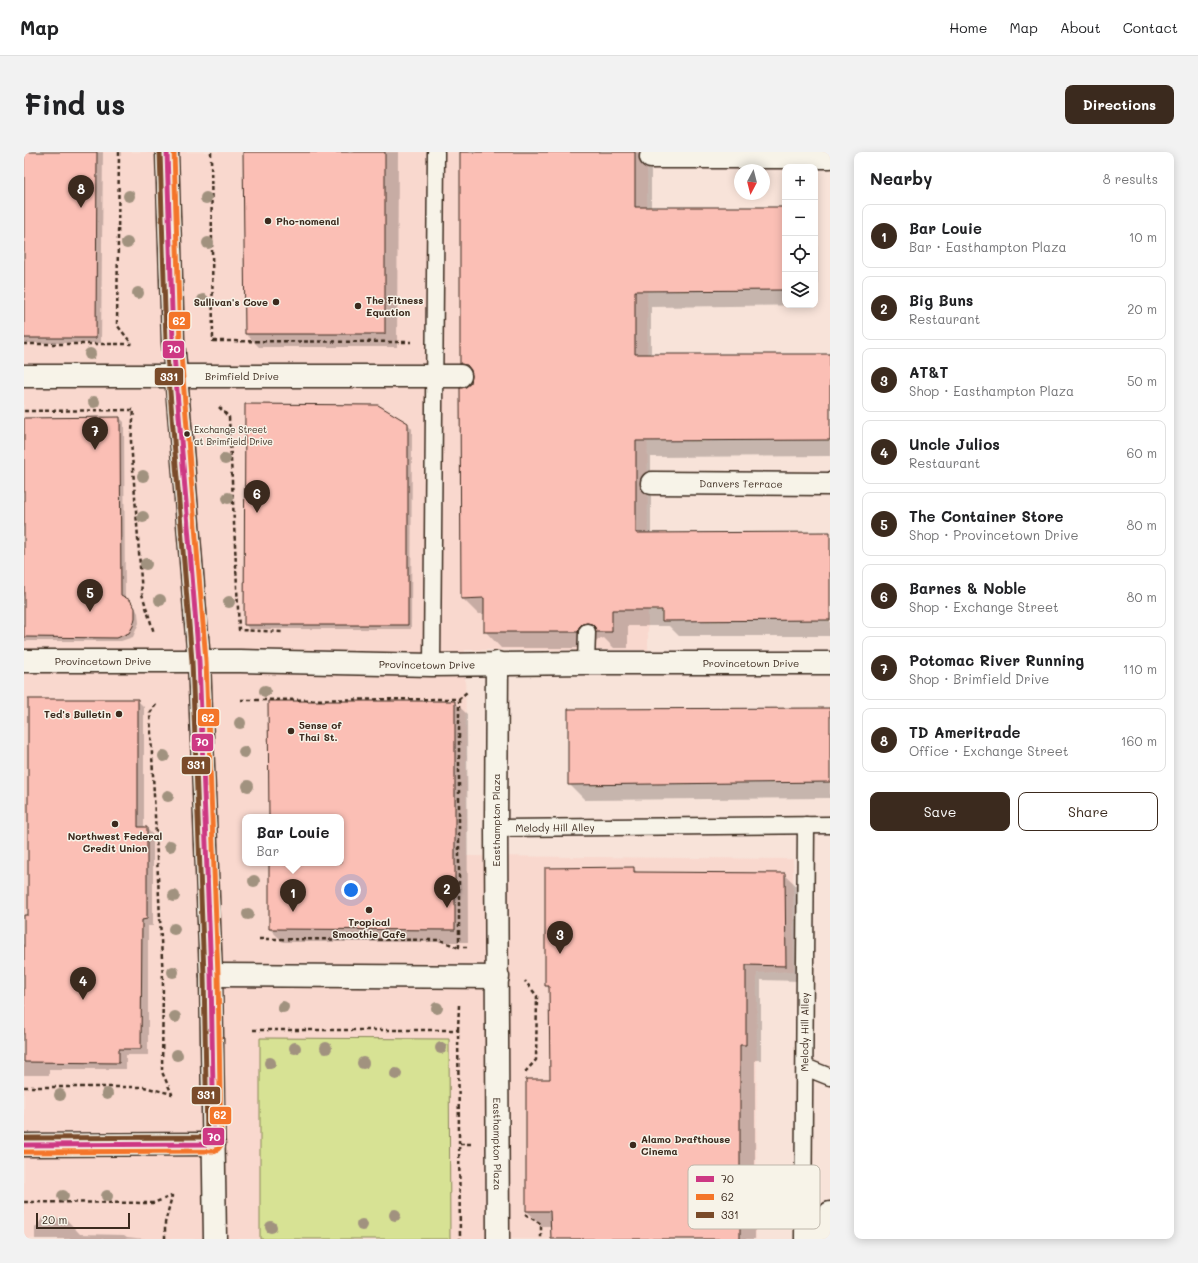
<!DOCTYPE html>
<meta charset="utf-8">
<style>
body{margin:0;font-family:Mali,sans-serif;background:#f2f2f2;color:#202124}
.controls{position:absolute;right:12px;top:12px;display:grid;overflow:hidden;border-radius:8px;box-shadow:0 2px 10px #0003}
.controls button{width:36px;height:36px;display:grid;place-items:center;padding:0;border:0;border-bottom:1px solid #e0e0e0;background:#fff;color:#202124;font:20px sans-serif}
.compass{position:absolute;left:710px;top:12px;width:36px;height:36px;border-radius:50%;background:#fff;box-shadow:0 2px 10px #0003;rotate:187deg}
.scale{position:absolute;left:12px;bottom:10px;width:94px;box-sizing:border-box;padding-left:4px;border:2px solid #3b2a1e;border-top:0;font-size:11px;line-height:14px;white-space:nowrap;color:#3b2a1e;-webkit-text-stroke:3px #f7f3e8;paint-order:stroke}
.you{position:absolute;left:327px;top:738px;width:14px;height:14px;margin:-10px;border:3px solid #fff;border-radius:50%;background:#1a73e8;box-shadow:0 0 0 6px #1a73e833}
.badge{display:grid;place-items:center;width:26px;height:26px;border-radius:50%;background:#3b2a1e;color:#fff;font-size:13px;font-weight:700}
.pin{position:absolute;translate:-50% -33px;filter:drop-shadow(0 1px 2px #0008)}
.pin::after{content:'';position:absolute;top:21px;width:14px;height:12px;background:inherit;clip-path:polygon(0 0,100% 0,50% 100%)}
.popup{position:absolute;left:218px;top:662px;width:102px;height:52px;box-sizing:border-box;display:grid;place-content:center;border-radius:8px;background:#fff;filter:drop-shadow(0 1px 3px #0005);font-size:13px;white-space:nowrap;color:#757577}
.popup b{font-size:15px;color:#202124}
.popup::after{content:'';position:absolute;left:50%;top:100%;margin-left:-8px;border:8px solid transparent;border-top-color:#fff}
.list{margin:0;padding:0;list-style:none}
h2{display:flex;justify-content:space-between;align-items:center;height:52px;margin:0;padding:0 16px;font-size:17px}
h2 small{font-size:13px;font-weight:400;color:#757577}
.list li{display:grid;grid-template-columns:26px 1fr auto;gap:12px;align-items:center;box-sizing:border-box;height:64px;margin:0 8px 8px;padding:0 8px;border:1px solid #e0e0e0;border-radius:8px}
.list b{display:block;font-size:15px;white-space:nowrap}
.list p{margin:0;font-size:13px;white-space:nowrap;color:#757577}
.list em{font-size:13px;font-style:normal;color:#757577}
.actions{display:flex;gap:8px;padding:12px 16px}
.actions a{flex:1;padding:9px 0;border:1px solid #3b2a1e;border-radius:8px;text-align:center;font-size:14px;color:#3b2a1e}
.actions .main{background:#3b2a1e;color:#fff}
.icon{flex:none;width:22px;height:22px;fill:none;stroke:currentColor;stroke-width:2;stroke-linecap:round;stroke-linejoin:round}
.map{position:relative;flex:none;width:806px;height:1087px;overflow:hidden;border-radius:8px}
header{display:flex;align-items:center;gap:24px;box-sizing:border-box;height:56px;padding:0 20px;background:#fff;border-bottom:1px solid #e0e0e0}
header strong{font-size:19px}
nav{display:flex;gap:22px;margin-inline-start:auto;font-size:14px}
.intro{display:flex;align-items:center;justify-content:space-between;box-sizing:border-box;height:96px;padding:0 24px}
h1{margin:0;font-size:28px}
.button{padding:10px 18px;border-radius:8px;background:#3b2a1e;color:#fff;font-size:14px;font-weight:700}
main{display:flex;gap:24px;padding:0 24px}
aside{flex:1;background:#fff;border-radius:8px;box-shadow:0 2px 10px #0003}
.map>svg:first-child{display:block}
.built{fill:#f9d8ce;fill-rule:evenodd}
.green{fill:#d7e294;stroke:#898659}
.shadow{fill:#0003}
.building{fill:#fbbfb5;stroke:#3b2a1e}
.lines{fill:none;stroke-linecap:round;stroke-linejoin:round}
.lane-casing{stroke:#3b2a1e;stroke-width:19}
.street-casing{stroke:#3b2a1e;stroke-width:25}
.secondary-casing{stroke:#3b2a1e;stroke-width:25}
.path{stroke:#3b2a1e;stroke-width:2.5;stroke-dasharray:4 3;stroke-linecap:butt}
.lane{stroke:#f7f3e8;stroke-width:16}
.street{stroke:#f7f3e8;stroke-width:22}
.secondary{stroke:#f7f3e8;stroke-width:22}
.bus-1-casing{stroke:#f7f3e8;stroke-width:8}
.bus-2-casing{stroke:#f7f3e8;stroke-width:8}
.bus-3-casing{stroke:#f7f3e8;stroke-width:8}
.bus-1{stroke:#cd3883;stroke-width:5}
.bus-2{stroke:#f47529;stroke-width:5}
.bus-3{stroke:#7a4b2a;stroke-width:5}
.tree{fill:#a1927f}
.poi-dot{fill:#3b2a1e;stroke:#f7f3e8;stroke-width:1.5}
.labels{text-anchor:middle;stroke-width:3;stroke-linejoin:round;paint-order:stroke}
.bus-label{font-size:9px;fill:#3b2a1e;stroke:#f7f3e8;text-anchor:start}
.poi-label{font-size:10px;font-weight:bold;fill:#3b2a1e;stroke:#f7f3e8;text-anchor:start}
.street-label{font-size:10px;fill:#3b2a1e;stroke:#f7f3e8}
.key{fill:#f7f3e8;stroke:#bfb7ab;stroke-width:1}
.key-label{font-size:11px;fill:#3b2a1e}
.line-badge{stroke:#f7f3e8;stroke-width:1.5}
.badge-label{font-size:11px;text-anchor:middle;font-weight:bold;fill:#fff}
</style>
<header>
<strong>Map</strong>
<nav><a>Home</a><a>Map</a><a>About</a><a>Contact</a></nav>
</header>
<div class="intro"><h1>Find us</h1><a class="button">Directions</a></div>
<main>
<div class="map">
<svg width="806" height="1087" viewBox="0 0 806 1087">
<rect width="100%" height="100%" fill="#f8e3d9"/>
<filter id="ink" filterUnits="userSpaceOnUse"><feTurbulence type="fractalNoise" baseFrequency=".025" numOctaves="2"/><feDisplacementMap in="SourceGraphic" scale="8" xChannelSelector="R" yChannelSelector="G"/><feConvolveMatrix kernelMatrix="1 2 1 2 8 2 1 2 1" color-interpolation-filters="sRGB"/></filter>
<g filter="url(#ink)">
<path class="built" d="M0,0H623L624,498H441L443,704L769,707L770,819L733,821L732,1087H0ZM221,665H317V711H221Z"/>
<path class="green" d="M236,886L425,887L426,1087H236Z"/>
<g class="shadow">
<path d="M0,0H79L77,191H0Z"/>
<path d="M220,0H374L373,195H235L222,182Z"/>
<path d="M437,0H627V56H761V153H791V70L793,73L794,153L627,155V203H806V304L627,305V382L806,381V484H655L645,474H604V496H590L580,486L574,488L571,491L570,496H477L461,479V462H454L438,446L442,236L447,231L450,223L437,211Z"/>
<path d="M96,266L100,270L101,447L110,454L114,461L115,471L109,485L97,489H0V267Z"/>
<path d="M384,272L388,277L387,477H225L221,472Z"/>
<path d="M113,548L120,555V676H122L129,683V774H124V903H102V917H25V923H0V764H5Z"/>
<path d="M430,550L443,562L444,790H259L246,777V711H317V665H246Z"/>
<path d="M806,557V646L561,648L545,632Z"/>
<path d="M609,716L614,721L760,722L776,737L777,829L737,828V908H731V1087H528V1074H518L503,1059L527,928L526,838L522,833Z"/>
<path d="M19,1066H41L56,1082L100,1083L103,1085L121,1087H11V1076Z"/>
</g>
<g class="building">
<path d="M0,0H73L72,186H0Z"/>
<path d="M219,0H361V182H221Z"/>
<path d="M436,0H611V55H761V138L611,139V202H806V288L612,289V381L806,380V468L638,469V458H588V480H572L571,475L568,472L563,471L558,472L555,475L554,480H460V446L437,447L436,236L442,235L447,231L448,224L447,218L443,213L436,212Z"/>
<path d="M221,252L354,253L384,271V473H220Z"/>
<path d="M96,265L97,443L106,448L111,456V466L109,474L105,481L93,486L0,485V266Z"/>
<path d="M4,547H114V675H123V767L118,768L117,897H95V911L0,910V763H4Z"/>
<path d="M244,549H431V778L245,777V711H317V665H245Z"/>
<path d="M806,556V630L544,633V557Z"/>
<path d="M610,715V720L761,721L762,814L722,813V893H716V1087H527L526,1059H502V927H526L525,834H521V716Z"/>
</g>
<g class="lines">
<g class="lane-casing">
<g id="lane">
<path d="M562,511L563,480"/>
<path d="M408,513L412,0"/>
<path id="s1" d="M472,676L806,673"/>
<path d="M781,915L806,925"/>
<path id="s2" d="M779,1087L782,673"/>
</g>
</g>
<g class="street-casing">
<g id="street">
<path d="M627,5H806"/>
<path id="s3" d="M0,224H436"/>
<path id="s4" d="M628,331L806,332"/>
<path id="s5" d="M0,509H216L408,513L562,511H806"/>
<path id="s6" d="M473,511L472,676L474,1087"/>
<path d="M187,823L474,825"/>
<path d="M794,1087L806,1061"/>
</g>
</g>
<g class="secondary-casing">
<g id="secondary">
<path d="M143,0L149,190L152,223L175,509L187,823L191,1087"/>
<path d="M0,993L190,992"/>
</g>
</g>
<g class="path">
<path d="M95,0L93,173L108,192"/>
<path d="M187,0L189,189L387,190"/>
<path d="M0,192H107"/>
<path d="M195,255L205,265L215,478L259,480"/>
<path d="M0,259L110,258L107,289L118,442L130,481"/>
<path d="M435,547V795H443"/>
<path d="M217,548L435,547L443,540"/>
<path d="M235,787L416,788L435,796"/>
<path d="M229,878H434L436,1087"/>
<path d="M434,878L435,853"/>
<path d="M501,920L512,908L513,844L501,829"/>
<path d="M0,935H120L148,942L138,920L139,828L126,561L133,551"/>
<path d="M436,992H447"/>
<path d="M0,1050L129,1051L148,1044L141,1071V1087"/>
<path d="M501,1062L517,1072V1087"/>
</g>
<use href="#lane" class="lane"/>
<use href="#street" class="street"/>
<use href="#secondary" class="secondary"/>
<g class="bus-1-casing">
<path id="bus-1" d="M0,993L190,992L187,823L175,509L149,190L143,0"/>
</g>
<g class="bus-2-casing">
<path id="bus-2" d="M0,1000L190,999L194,997L197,993L194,823L182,509L156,190L150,0"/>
</g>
<g class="bus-3-casing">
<path id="bus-3" d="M0,986L183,985L180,823L168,509L142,191L136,0"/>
</g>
<use href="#bus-1" class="bus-1"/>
<use href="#bus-2" class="bus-2"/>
<use href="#bus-3" class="bus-3"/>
</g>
<g class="tree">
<circle cx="105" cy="44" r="6"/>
<circle cx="182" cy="46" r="6"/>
<circle cx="103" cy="91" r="6"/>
<circle cx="184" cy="91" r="6"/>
<circle cx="114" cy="141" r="6"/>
<circle cx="179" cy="148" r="6"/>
<circle cx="66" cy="202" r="6"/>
<circle cx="70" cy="250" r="6"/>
<circle cx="201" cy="307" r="6"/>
<circle cx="119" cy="324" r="6"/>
<circle cx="204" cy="346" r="6"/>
<circle cx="119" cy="365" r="6"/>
<circle cx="122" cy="412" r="6"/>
<circle cx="136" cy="448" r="6"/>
<circle cx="205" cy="450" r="6"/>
<circle cx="241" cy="539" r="6"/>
<circle cx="216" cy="571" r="6"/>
<circle cx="220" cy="600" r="6"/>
<circle cx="140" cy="604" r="6"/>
<circle cx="224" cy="634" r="6"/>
<circle cx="144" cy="644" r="6"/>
<circle cx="146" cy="694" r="6"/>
<circle cx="230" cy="729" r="6"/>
<circle cx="150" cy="744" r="6"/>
<circle cx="224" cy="762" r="6"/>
<circle cx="150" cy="777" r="6"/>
<circle cx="149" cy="820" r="6"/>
<circle cx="259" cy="855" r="6"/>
<circle cx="413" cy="856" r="6"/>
<circle cx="151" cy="865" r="6"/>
<circle cx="271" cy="896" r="6"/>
<circle cx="302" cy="896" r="6"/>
<circle cx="417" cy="896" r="6"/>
<circle cx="153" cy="903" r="6"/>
<circle cx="246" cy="911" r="6"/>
<circle cx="339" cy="911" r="6"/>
<circle cx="372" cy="922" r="6"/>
<circle cx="83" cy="942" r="6"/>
<circle cx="36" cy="943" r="6"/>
<circle cx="39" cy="1044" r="6"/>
<circle cx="83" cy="1044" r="6"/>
<circle cx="371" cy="1063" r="6"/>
<circle cx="338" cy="1073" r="6"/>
<circle cx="247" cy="1075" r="6"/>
</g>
</g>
<g class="poi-dot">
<circle cx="244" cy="69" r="4"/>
<circle cx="252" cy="150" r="4"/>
<circle cx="334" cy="154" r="4"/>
<circle cx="163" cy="282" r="3.5"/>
<circle cx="95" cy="562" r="4"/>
<circle cx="267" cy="579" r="4"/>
<circle cx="91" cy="672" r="4"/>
<circle cx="345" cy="758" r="4"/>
<circle cx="609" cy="993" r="4"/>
</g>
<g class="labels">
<g class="bus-label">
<text x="170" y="281">Exchange Street<tspan x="170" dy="12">at Brimfield Drive</tspan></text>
</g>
<g class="poi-label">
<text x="252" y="73">Pho-nomenal</text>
<text x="342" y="152">The Fitness<tspan x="342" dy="12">Equation</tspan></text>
<text x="244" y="154" text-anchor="end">Sullivan's Cove</text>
<text x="87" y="566" text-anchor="end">Ted's Bulletin</text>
<text x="275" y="577">5ense of<tspan x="275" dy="12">Thai St.</tspan></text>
<text x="91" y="688" text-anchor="middle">Northwest Federal<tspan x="91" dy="12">Credit Union</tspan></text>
<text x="345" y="774" text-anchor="middle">Tropical<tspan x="345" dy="12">Smoothie Cafe</tspan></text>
<text x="617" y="991">Alamo Drafthouse<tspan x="617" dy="12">Cinema</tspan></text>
</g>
<g class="street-label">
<text dy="4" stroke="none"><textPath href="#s3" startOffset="218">Brimfield Drive</textPath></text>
<text dy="4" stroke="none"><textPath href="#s4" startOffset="89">Danvers Terrace</textPath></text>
<text dy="4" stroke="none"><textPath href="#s5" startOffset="79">Provincetown Drive</textPath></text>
<text dy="4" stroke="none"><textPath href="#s5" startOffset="727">Provincetown Drive</textPath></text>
<text dy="4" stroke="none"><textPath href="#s5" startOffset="403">Provincetown Drive</textPath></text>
<text transform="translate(472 668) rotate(-90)" y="4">Easthampton Plaza</text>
<text dy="4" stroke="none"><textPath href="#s1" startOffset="59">Melody Hill Alley</textPath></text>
<text dy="4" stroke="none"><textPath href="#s2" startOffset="207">Melody Hill Alley</textPath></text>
<text dy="4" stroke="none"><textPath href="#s6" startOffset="481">Easthampton Plaza</textPath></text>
</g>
</g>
<rect x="664" y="1013" width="132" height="64" rx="6" class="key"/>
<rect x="672" y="1024" width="18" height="6" fill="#cd3883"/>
<rect x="672" y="1042" width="18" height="6" fill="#f47529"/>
<rect x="672" y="1060" width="18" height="6" fill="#7a4b2a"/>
<g class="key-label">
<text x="697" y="1031">70</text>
<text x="697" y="1049">62</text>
<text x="697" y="1067">331</text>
</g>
<g class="line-badge">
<rect x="144" y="159" width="23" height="19" rx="4" fill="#f47529"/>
<rect x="138" y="188" width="23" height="19" rx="4" fill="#cd3883"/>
<rect x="130" y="215" width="30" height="19" rx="4" fill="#7a4b2a"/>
<rect x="173" y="556" width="23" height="19" rx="4" fill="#f47529"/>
<rect x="167" y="581" width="23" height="19" rx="4" fill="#cd3883"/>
<rect x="157" y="604" width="30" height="19" rx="4" fill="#7a4b2a"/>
<rect x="167" y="934" width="30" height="19" rx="4" fill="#7a4b2a"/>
<rect x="185" y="954" width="23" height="19" rx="4" fill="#f47529"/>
<rect x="178" y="975" width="23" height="19" rx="4" fill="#cd3883"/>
</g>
<g class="badge-label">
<text x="155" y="173">62</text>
<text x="150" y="201">70</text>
<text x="145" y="229">331</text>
<text x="184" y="570">62</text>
<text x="178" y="594">70</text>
<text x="172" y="617">331</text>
<text x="182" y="947">331</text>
<text x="196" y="967">62</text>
<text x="190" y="989">70</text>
</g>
</svg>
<div class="controls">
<button>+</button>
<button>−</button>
<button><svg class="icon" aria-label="locate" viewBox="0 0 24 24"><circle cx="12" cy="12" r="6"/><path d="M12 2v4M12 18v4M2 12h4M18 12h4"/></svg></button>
<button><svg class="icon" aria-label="layers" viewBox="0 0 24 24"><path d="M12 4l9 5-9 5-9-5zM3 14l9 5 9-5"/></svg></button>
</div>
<svg class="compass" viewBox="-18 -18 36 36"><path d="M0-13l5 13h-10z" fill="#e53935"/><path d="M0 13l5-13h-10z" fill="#757577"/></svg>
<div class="scale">20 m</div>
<div class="you"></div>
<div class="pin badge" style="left:269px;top:760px">1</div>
<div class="popup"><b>Bar Louie</b>Bar</div>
<div class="pin badge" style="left:423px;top:756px">2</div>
<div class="pin badge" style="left:536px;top:802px">3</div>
<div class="pin badge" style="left:59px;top:848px">4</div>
<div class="pin badge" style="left:66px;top:460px">5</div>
<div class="pin badge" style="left:233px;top:361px">6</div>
<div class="pin badge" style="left:71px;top:298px">7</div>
<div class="pin badge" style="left:57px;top:56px">8</div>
</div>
<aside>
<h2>Nearby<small>8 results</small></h2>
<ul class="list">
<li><span class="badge">1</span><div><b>Bar Louie</b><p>Bar · Easthampton Plaza</p></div><em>10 m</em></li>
<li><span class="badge">2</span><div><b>Big Buns</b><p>Restaurant</p></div><em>20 m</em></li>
<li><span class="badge">3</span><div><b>AT&amp;T</b><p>Shop · Easthampton Plaza</p></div><em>50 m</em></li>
<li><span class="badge">4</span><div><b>Uncle Julios</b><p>Restaurant</p></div><em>60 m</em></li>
<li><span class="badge">5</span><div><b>The Container Store</b><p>Shop · Provincetown Drive</p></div><em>80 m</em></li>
<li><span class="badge">6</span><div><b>Barnes &amp; Noble</b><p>Shop · Exchange Street</p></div><em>80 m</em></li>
<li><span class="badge">7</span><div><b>Potomac River Running</b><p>Shop · Brimfield Drive</p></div><em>110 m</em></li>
<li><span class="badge">8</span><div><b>TD Ameritrade</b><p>Office · Exchange Street</p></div><em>160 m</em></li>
</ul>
<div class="actions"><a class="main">Save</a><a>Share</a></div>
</aside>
</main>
